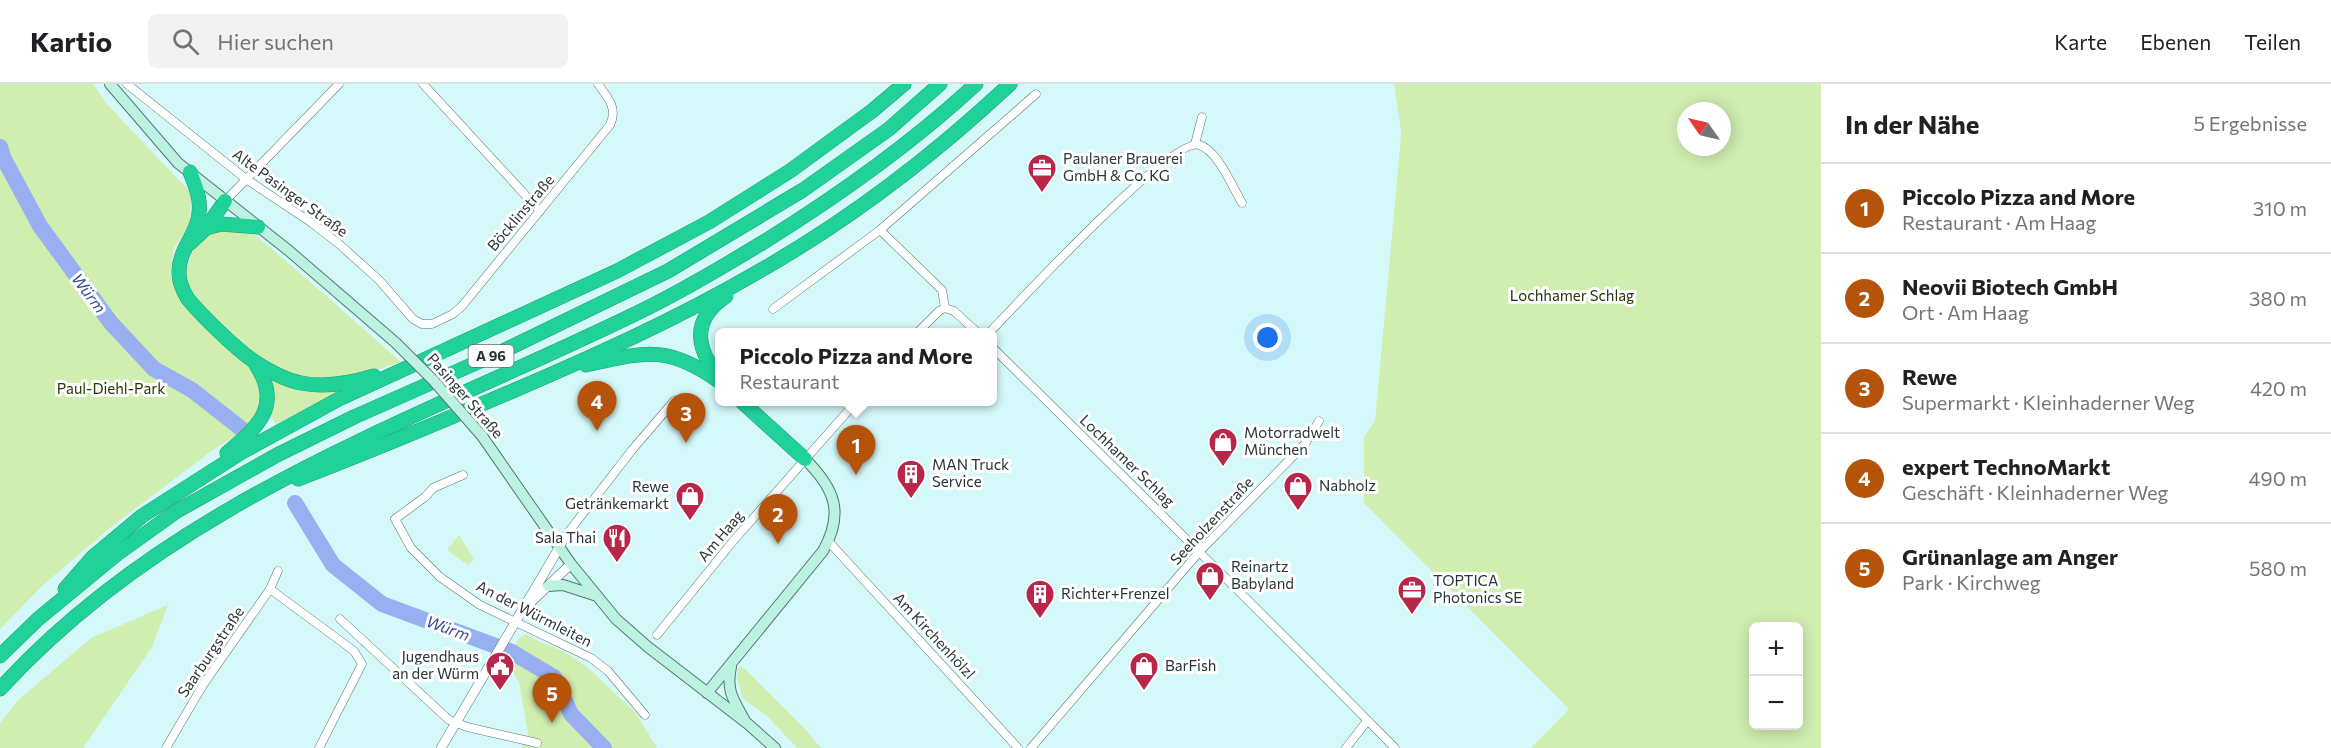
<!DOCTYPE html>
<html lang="de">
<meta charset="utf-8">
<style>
body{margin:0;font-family:Commissioner,sans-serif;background:#f2f2f2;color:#202124}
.controls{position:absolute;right:18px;bottom:18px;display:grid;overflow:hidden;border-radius:9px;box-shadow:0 3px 15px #0003}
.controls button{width:54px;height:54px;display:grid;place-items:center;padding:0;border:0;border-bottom:2px solid #e0e0e0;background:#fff;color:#202124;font:30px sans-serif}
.compass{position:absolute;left:1677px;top:18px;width:54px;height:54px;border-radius:50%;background:#fff;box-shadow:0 3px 15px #0003;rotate:304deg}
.you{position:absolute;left:1268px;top:254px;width:21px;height:21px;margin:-15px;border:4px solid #fff;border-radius:50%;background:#1a73e8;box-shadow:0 0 0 9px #1a73e833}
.badge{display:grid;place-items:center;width:39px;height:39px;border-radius:50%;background:#b45309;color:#fff;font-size:20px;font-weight:700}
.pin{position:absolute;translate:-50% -50px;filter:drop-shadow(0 2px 3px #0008)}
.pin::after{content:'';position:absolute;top:32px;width:21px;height:18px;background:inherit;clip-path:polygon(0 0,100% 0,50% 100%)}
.popup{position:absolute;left:715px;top:244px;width:282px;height:78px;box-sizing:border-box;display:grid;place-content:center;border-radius:9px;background:#fff;filter:drop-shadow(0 2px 4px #0005);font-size:20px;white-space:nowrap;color:#757577}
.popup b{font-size:22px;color:#202124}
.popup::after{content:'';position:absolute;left:50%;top:100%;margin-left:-12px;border:12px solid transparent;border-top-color:#fff}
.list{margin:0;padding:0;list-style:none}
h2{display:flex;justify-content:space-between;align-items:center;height:78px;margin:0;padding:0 24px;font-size:26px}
h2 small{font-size:20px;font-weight:400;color:#757577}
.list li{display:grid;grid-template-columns:39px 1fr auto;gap:18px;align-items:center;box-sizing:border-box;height:90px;padding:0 24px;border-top:2px solid #e0e0e0}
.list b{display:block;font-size:22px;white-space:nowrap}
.list p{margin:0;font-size:20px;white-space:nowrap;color:#757577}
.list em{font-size:20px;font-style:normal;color:#757577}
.icon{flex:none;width:33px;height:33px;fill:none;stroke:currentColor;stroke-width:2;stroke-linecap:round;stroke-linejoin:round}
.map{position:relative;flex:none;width:1821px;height:664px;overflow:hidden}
header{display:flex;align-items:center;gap:36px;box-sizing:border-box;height:84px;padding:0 30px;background:#fff;border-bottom:2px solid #e0e0e0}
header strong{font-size:28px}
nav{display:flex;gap:33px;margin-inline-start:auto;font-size:21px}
.search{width:420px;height:54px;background:#f2f2f2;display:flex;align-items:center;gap:15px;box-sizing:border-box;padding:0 21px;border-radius:9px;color:#757577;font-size:22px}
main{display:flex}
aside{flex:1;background:#fff}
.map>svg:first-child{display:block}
.green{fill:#d0eeb0;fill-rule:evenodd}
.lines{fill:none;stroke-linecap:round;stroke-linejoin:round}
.river{stroke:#98b0f1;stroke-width:16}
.minor-casing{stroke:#557576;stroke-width:9}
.tertiary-casing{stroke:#557576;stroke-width:10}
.secondary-casing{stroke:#557576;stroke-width:12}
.motorway-casing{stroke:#229b76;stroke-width:15}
.minor{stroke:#fff;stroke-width:8}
.tertiary{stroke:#fff;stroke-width:9}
.secondary{stroke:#bcf2e0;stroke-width:10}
.motorway{stroke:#20d298;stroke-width:14}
.secondary-bridge-casing{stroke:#557576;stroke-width:12;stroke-linecap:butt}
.secondary-bridge{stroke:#bcf2e0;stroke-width:10}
.labels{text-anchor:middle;stroke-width:6;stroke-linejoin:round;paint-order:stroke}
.shield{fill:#fff;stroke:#687272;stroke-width:1.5}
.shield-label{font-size:14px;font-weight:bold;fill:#273536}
.poi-label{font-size:15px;fill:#273536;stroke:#fff;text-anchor:start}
.street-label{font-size:15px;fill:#273536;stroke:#fff}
.park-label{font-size:15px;fill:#233705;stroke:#fff}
.water-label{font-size:16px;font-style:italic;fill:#364c99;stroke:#fff}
</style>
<header>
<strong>Kartio</strong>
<div class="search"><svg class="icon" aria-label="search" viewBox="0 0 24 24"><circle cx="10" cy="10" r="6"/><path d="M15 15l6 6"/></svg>Hier suchen</div>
<nav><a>Karte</a><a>Ebenen</a><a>Teilen</a></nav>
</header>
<main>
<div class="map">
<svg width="1821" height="664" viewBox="0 0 1821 664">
<rect width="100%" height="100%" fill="#d5f9fa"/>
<g class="green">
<path d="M0,0H93L106,19L191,109L190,140L174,164L170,190L176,209L192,230L251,286L261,302L259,328L243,347L213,366L111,443L42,502L0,545Z"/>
<path d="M1394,0H1821V664H1531L1569,625L1364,419V353L1375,337L1400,64L1401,46ZM1686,27H1722V63H1686ZM1754,542H1798V642H1754Z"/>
<path d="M240,144L255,151L292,182L401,278C375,286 338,300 311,296C300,294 281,288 272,282C252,268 195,220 188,198C184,188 189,176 193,167C201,149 222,145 240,144Z"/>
<path d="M268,294L340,305L341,307L276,340L270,331L273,317Z"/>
<path d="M459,451L474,475L468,481L447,466Z"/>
<path d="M168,521L152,563L83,664H0V639L18,616L91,554Z"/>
<path d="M526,550L540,558L563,567L586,582L635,628L657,664H522L528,649L519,598L508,581V575L519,554Z"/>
<path d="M738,583L744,584L805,645L821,664H797L766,631L743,615L737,595Z"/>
</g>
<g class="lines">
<g class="river">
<path d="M0,63L4,75L40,142L111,239L154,285L192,306L243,346"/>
<path d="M295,419L333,481L382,520L512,568L554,593L571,630L604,664"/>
</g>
<g class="minor-casing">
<g id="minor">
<path d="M127,0L246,95L312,139L339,160L379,196L413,235L422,240H432L453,230L462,222L610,41C618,24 608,14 598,0"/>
<path d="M423,0L540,127"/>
<path d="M1195,60L1202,33"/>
<path d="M225,117L339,0"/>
<path d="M880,146L942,206L945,224"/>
<path d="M945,224L954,227L978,249"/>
<path d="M773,225L880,146L1036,10"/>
<path d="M917,249L939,227L945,224"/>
<path d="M989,249C1016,221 1171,53 1199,61C1217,65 1233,104 1242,119"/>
<path d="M992,263C1127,396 1262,529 1395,664"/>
<path d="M463,391L433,404L425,413L395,435L411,464L440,493L480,521L591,574L608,587L645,631"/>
<path d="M829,458L1018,664"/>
<path d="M559,464L567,450L632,366L674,317"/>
<path d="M270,505L354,567L362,580L319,664"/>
<path d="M340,535L449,636L467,643L537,659"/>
<path d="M657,551L734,456L856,318"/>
<path d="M166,664L203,601L270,505L278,487"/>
<path d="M1031,664L1200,467L1305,360L1319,337"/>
<path d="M1346,664L1367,637"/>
</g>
</g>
<g class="tertiary-casing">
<g id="tertiary">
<path d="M532,517L571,480"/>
<path d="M441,664L559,464"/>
</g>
</g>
<g class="secondary-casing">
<g id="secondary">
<path d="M110,0L178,79L288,166L396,259"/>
<path d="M482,352L571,480L616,535L648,563L748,640L775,664"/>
<path d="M548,502L563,501L594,511"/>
<path d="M731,583C726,606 733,615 744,635"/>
<path d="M707,609L823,467C845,428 834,404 805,375"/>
</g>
</g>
<g class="motorway-casing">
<g id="motorway">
<path d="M190,88C195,101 201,114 199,129C198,150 178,166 179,189C179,198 183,207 188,215C202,232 237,266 255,278C269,287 285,296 301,299C325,304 351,299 374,292"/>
<path d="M206,144L225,117"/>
<path d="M190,159L206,144L221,140L258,143"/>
<path d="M586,281C645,268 667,260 720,298"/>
<path d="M718,293C696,263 691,236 726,212"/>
<path d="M742,318L805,375"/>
<path d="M227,369C259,342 283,321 255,279"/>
<path d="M298,395C369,368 438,339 508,309C592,273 677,235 756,189C848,137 933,72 1010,0"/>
<path d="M65,505L93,473L142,432L242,368L339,315L617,187L709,138L790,87L872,27L904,0"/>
<path d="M0,572L38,535L117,470L177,427L277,371L354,333L503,267L668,187L803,106L889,45L940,0"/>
<path d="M0,605C171,417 413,338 635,230C679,209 721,184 762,159C838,112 910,61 976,0"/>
</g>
</g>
<use href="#minor" class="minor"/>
<use href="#tertiary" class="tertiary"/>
<use href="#secondary" class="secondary"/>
<use href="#motorway" class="motorway"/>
<g class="secondary-bridge-casing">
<path id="secondary-bridge" d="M396,259L433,296L482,352"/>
</g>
<use href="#secondary-bridge" class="secondary-bridge"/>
</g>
<defs>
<g id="office-pin" transform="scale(1.5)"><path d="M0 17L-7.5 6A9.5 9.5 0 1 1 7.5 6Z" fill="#b8274a" stroke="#fff"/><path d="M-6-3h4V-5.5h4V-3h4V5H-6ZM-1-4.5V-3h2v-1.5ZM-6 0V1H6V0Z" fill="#fff"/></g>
<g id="shop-pin" transform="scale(1.5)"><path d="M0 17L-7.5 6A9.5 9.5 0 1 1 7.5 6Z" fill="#b8274a" stroke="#fff"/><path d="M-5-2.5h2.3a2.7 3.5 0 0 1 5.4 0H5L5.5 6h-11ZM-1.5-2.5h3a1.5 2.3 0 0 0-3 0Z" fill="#fff"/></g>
<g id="building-pin" transform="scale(1.5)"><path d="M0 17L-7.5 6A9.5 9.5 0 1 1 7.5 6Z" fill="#b8274a" stroke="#fff"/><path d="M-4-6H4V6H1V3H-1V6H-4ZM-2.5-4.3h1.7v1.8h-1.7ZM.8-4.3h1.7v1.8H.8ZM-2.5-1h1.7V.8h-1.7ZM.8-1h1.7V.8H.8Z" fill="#fff"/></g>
<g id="restaurant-pin" transform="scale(1.5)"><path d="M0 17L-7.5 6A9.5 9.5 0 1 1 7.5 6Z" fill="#b8274a" stroke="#fff"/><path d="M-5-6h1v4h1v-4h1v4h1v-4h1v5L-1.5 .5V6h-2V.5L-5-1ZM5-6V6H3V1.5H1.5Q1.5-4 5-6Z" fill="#fff"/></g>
<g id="civic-pin" transform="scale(1.5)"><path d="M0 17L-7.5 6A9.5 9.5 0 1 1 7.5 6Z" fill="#b8274a" stroke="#fff"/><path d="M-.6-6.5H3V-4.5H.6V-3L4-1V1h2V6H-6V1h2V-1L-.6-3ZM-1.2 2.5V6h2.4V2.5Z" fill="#fff"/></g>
</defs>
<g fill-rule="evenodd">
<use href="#office-pin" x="1042" y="84"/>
<use href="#shop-pin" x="1223" y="358"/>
<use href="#building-pin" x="911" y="390"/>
<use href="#shop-pin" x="1298" y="402"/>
<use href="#shop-pin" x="690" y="412"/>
<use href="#restaurant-pin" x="617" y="454"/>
<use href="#shop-pin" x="1210" y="492"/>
<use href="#office-pin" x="1412" y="506"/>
<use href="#building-pin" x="1040" y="510"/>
<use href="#civic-pin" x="500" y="582"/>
<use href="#shop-pin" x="1144" y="582"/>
</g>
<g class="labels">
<rect class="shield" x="468.5" y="261" width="45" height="22" rx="4.5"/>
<g class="shield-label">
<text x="491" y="277">A 96</text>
</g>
<g class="poi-label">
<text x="1063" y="80">Paulaner Brauerei<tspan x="1063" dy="17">GmbH &amp; Co. KG</tspan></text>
<text x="1244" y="354">Motorradwelt<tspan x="1244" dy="17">München</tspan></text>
<text x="932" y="386">MAN Truck<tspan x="932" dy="17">Service</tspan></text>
<text x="1319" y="407">Nabholz</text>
<text x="669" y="408" text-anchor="end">Rewe<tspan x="669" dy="17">Getränkemarkt</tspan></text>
<text x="596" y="459" text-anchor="end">Sala Thai</text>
<text x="1231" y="488">Reinartz<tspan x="1231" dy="17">Babyland</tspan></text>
<text x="1433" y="502">TOPTICA<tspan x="1433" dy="17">Photonics SE</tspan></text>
<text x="1061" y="515">Richter+Frenzel</text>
<text x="479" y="578" text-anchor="end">Jugendhaus<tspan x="479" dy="17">an der Würm</tspan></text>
<text x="1165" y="587">BarFish</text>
</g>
<g class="street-label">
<text transform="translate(290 109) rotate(36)" y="5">Alte Pasinger Straße</text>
<text transform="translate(521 129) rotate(-50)" y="5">Böcklinstraße</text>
<text transform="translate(465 312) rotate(49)" y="5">Pasinger Straße</text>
<text transform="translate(1127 377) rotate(44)" y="5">Lochhamer Schlag</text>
<text transform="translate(1212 437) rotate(-47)" y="5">Seeholzenstraße</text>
<text transform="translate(721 452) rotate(-50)" y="5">Am Haag</text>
<text transform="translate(534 530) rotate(27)" y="5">An der Würmleiten</text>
<text transform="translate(934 552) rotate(47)" y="5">Am Kirchenhölzl</text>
<text transform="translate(211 568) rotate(-56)" y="5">Saarburgstraße</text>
</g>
<g class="park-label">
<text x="1572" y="217">Lochhamer Schlag</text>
<text x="111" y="310">Paul-Diehl-Park</text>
</g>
<g class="water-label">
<text transform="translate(89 209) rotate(53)" y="6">Würm</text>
<text transform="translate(448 544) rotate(20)" y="6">Würm</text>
</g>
</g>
</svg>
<div class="controls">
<button>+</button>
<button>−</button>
</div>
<svg class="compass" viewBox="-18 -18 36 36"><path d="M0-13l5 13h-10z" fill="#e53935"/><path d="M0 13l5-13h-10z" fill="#757577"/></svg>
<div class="you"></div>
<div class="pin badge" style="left:856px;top:391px">1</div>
<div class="popup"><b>Piccolo Pizza and More</b>Restaurant</div>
<div class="pin badge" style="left:778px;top:460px">2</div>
<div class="pin badge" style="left:686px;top:359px">3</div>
<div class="pin badge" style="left:597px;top:347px">4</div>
<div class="pin badge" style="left:552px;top:639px">5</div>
</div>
<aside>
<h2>In der Nähe<small>5 Ergebnisse</small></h2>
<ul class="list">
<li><span class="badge">1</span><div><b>Piccolo Pizza and More</b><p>Restaurant · Am Haag</p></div><em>310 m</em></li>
<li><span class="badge">2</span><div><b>Neovii Biotech GmbH</b><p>Ort · Am Haag</p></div><em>380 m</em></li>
<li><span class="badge">3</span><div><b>Rewe</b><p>Supermarkt · Kleinhaderner Weg</p></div><em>420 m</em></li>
<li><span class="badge">4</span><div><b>expert TechnoMarkt</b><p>Geschäft · Kleinhaderner Weg</p></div><em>490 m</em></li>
<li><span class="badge">5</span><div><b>Grünanlage am Anger</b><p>Park · Kirchweg</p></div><em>580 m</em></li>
</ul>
</aside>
</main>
